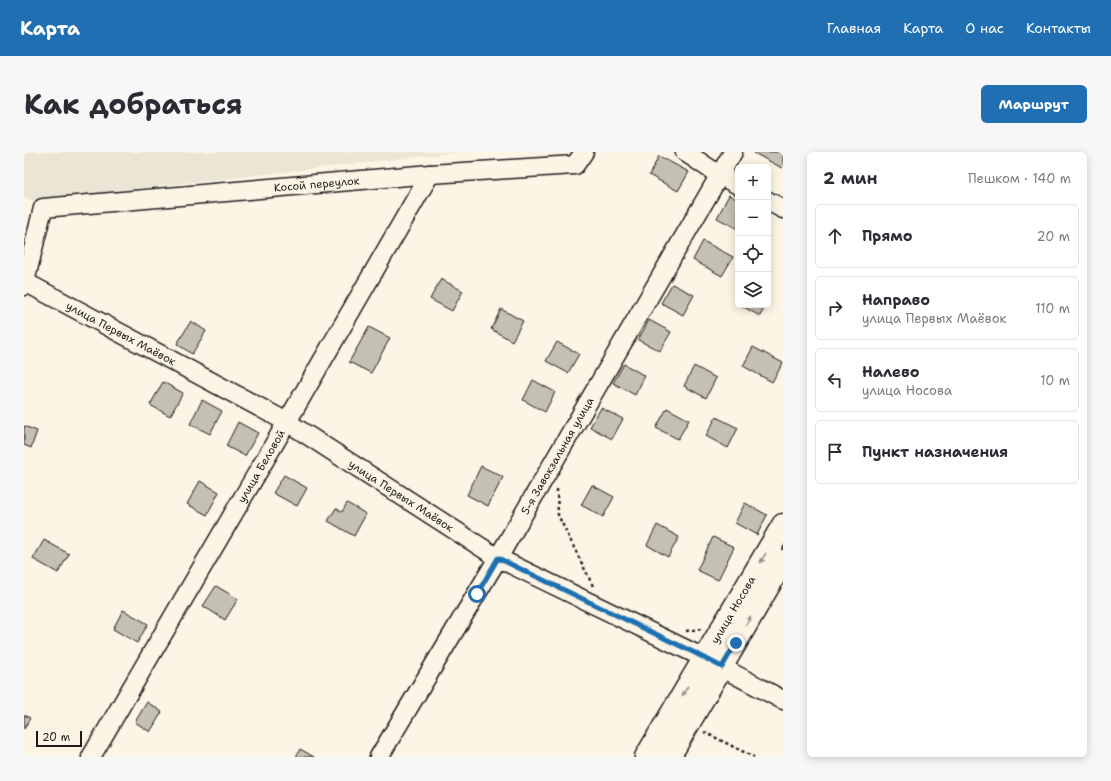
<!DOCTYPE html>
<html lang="ru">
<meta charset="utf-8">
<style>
body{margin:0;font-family:"Shantell Sans",sans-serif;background:#f7f7f7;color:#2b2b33}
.controls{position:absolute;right:12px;top:12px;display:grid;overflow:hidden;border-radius:6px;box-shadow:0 2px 10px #0003}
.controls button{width:36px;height:36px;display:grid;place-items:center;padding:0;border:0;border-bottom:1px solid #e1e1e2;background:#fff;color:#2b2b33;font:20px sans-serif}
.scale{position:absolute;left:12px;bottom:10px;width:46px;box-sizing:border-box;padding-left:4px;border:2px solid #1c1c1c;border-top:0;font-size:11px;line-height:14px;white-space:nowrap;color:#1c1c1c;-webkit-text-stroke:3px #fcf5e5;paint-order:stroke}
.stop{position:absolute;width:12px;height:12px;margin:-9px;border:3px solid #1f6fb2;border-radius:50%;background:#fff}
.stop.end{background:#1f6fb2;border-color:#fff;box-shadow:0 1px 4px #0008}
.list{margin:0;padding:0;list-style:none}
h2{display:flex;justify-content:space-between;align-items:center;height:52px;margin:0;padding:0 16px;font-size:17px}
h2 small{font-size:13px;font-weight:400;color:#7c7c81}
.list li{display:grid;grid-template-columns:26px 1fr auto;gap:12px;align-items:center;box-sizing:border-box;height:64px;margin:0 8px 8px;padding:0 8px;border:1px solid #e1e1e2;border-radius:6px}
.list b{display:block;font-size:15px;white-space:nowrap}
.list p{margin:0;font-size:13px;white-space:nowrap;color:#7c7c81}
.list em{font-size:13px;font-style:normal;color:#7c7c81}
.icon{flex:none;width:22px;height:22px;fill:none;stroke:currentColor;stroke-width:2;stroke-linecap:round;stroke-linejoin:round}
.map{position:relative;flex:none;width:759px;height:605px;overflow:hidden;border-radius:6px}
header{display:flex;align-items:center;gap:24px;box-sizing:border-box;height:56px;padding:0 20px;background:#1f6fb2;color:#fff}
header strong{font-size:19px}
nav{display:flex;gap:22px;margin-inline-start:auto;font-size:14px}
.intro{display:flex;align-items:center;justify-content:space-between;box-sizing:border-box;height:96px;padding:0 24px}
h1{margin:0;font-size:28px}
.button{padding:10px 18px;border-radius:6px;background:#1f6fb2;color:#fff;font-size:14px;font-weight:700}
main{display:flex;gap:24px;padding:0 24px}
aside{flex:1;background:#fff;border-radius:6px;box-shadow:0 2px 10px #0003}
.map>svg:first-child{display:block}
.built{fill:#ebe5d6}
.building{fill:#c4c0b3;stroke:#1c1c1c}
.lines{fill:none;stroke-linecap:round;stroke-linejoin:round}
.minor-casing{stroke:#1c1c1c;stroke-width:21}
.secondary-casing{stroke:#1c1c1c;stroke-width:25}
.path{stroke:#1c1c1c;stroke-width:2.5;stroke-dasharray:3 3;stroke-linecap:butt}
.minor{stroke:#fcf5e5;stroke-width:18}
.secondary{stroke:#fcf5e5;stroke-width:22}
.oneway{fill:#97938b}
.route{stroke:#1f6fb2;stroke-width:5}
.labels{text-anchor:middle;stroke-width:4;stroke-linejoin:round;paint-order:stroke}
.street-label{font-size:11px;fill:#1c1c1c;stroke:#fcf5e5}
</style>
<header>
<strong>Карта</strong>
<nav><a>Главная</a><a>Карта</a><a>О нас</a><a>Контакты</a></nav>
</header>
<div class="intro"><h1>Как добраться</h1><a class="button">Маршрут</a></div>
<main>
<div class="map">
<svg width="759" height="605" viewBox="0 0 759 605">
<rect width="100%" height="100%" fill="#fcf5e5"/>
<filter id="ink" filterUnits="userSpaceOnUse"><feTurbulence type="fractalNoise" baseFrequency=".025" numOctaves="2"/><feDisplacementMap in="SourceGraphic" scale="8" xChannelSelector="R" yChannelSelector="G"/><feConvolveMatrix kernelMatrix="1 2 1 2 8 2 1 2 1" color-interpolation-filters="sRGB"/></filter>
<g filter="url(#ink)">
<path class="built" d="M0,0H434L93,39L14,50L0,45Z"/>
<g class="building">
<path d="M731,0H759V13L758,16L730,1Z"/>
<path d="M635,4L665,20L654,39L625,23Z"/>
<path d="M705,43L714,48V77L693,66Z"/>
<path d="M679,89L709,105L698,124L669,108Z"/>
<path d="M417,127L439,139L428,159L406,147Z"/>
<path d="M648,132L670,143L659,163L637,151Z"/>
<path d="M716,153H742L736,164Z"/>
<path d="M477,157L499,169L488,189L467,177Z"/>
<path d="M625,168L647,180L636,199L614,188Z"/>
<path d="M167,169L182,179L168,202L153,192Z"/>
<path d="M345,175L366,186L347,221L325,210Z"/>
<path d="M533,190L555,202L544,221L522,209Z"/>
<path d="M729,195L759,211L748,230L719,214Z"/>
<path d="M600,212L621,224L611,243L589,231Z"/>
<path d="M670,214L692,226L682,246L660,234Z"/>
<path d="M509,228L531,240L521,260L499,248Z"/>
<path d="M139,230L159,241L146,264L126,253Z"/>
<path d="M178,248L198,259L186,282L166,272Z"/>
<path d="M577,256L599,267L588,287L566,275Z"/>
<path d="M643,256L665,268L654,287L632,276Z"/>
<path d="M692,265L714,276L704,296L682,284Z"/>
<path d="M214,270L234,281L221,304L202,294Z"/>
<path d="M0,274L13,279L7,296L0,293Z"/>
<path d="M457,314L479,325L464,354L443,343Z"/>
<path d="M260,323L283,336L273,354L249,341Z"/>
<path d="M176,329L195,340L183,363L163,352Z"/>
<path d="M568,333L590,345L579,365L557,353Z"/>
<path d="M323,351L342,362L330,384L304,369L312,356L318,360Z"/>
<path d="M721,351L743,363L733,383L711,371Z"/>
<path d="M633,373L655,385L644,405L623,393Z"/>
<path d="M689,385L710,395L694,428L673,418Z"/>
<path d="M20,388L45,402L34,421L9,407Z"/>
<path d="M192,434L214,447L201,468L179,454Z"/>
<path d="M99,458L124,472L113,491L89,477Z"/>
<path d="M123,550L138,560L126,580L111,570Z"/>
<path d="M0,563L6,566L0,577Z"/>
<path d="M276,597L290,605H272Z"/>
</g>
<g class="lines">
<g class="minor-casing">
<g id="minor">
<path d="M661,0L695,23L714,33"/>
<path d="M744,49L759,57"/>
<path id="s1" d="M1,130L263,270L474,406L680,506L759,548"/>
<path id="s2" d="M0,134L19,56L406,22L551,13L560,0"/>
<path id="s3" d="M67,605L263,270L406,22"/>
<path id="s4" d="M355,605L474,406L709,0"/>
</g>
</g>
<g class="secondary-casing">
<g id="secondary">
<path id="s5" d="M622,605L759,373"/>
<path d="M645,605L759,409"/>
</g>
</g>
<g class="path">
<path d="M533,337L534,363L569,434"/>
<path d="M662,479L677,477"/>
<path d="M680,580L730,605"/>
</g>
<use href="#minor" class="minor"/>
<use href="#secondary" class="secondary"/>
</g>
<defs><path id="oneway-solid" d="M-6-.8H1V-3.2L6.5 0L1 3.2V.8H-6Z"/></defs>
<g class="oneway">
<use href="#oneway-solid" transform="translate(739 406) rotate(120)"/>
<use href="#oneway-solid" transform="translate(724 469) rotate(-60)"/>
<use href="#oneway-solid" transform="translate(661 539) rotate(121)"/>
</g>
</g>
<g class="lines" filter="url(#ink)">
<path class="route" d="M453,442L474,406L671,501L698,515L712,491"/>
</g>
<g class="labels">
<g class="street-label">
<text dy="4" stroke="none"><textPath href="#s2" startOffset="355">Косой переулок</textPath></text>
<text dy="4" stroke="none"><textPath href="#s1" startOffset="109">улица Первых Маёвок</textPath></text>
<text dy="4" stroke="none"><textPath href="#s4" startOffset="350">5-я Завокзальная улица</textPath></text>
<text dy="4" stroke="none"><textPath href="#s3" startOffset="337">улица Беловой</textPath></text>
<text dy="4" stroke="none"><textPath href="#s1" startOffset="433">улица Первых Маёвок</textPath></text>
<text dy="4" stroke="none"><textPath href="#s5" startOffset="171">улица Носова</textPath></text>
</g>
</g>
</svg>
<div class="controls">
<button>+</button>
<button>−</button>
<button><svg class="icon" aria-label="locate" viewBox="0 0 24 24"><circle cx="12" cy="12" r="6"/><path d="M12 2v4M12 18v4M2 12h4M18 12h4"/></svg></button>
<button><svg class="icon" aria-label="layers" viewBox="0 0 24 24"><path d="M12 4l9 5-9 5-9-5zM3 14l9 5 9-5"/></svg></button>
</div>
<div class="scale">20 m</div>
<div class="stop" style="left:453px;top:442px"></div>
<div class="stop end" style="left:712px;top:491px"></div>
</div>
<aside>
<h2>2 мин<small>Пешком · 140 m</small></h2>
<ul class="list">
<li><svg class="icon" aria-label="ahead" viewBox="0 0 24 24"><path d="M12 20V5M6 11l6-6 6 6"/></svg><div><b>Прямо</b></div><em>20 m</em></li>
<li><svg class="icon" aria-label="right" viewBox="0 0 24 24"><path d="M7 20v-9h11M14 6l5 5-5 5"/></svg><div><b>Направо</b><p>улица Первых Маёвок</p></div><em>110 m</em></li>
<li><svg class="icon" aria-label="left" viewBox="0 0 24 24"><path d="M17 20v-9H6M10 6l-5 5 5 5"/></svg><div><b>Налево</b><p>улица Носова</p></div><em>10 m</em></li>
<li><svg class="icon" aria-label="arrive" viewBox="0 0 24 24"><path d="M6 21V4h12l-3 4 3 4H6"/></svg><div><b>Пункт назначения</b></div></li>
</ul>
</aside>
</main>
